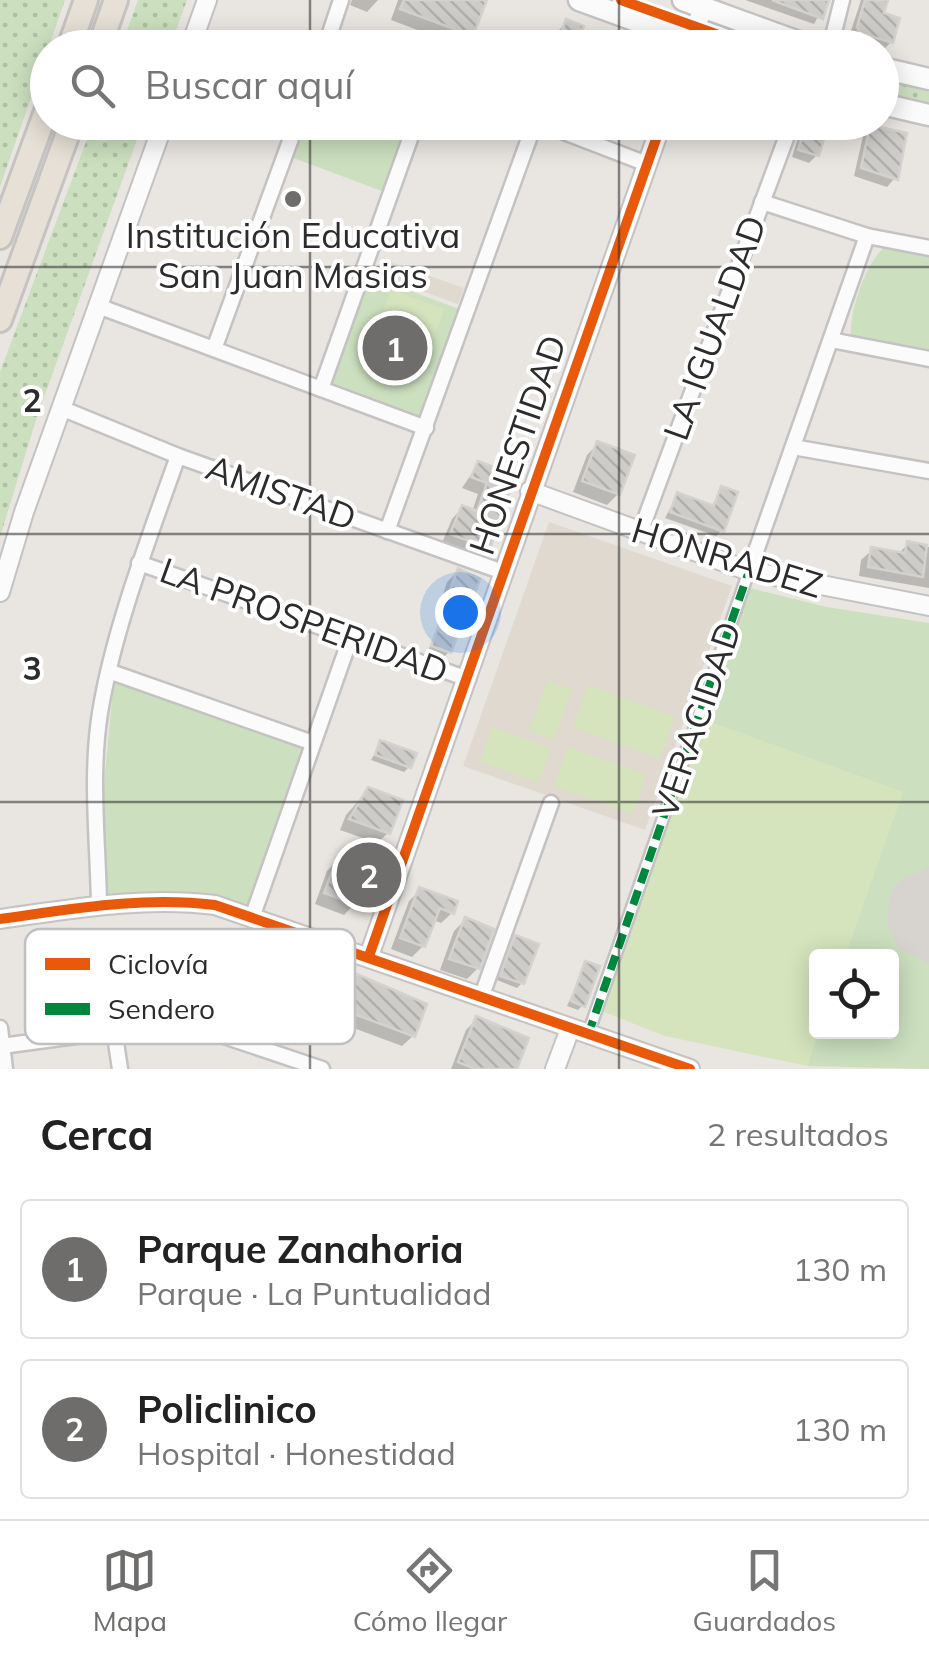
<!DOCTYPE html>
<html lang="es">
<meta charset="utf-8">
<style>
body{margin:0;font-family:Mulish,sans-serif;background:#f6f6f6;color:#222}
.controls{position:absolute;right:30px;bottom:30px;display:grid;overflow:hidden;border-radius:10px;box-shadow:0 5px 25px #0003}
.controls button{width:90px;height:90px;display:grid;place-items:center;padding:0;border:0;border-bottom:2px solid #e0e0e0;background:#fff;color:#222;font:50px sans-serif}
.you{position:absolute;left:460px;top:612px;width:35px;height:35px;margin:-25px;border:8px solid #fff;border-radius:50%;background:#1a73e8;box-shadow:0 0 0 15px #1a73e833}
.badge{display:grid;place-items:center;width:65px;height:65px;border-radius:50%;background:#6e6d6c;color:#fff;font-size:32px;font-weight:700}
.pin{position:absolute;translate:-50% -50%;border:5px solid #fff;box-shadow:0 2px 10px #0006}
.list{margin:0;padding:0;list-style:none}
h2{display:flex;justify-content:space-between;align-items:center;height:130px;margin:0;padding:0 40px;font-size:42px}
h2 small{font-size:32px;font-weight:400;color:#767676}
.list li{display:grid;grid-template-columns:65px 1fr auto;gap:30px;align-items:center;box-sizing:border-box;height:140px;margin:0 20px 20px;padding:0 20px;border:2px solid #e0e0e0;border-radius:10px}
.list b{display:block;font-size:38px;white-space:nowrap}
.list p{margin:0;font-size:32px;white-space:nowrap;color:#767676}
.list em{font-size:32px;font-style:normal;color:#767676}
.icon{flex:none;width:55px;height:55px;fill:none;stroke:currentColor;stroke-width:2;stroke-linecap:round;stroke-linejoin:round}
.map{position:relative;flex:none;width:929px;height:1069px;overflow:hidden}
.search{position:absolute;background:#fff;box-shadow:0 5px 25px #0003;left:30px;right:30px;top:30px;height:110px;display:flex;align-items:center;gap:25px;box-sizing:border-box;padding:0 35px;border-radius:55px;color:#767676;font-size:38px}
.sheet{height:450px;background:#fff}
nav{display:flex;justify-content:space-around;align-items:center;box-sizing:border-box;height:140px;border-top:2px solid #e0e0e0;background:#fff;font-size:28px;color:#767676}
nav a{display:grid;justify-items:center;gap:5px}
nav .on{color:#6e6d6c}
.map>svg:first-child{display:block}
.education{fill:#dfd9cf}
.grass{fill:url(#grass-dots)}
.park{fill:#cce0bf}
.pitch{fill:#d5e4bd}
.plaza{fill:#d7d4d0}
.shadow{fill:#0003}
.building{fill:url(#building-back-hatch);stroke:#d4d2ce;stroke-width:2.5}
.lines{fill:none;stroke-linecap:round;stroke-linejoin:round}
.pedestrian-casing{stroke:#c4c2c2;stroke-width:15}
.minor-casing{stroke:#c4c2c2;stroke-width:19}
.tertiary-casing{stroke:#c4c2c2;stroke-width:22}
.secondary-casing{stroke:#c4c2c2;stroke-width:25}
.trunk-casing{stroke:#c5c4c2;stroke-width:28}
.pedestrian{stroke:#fcfbfb;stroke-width:10}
.minor{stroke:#fcfbfb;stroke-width:14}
.tertiary{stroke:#fcfbfb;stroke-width:18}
.secondary{stroke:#fcfbfb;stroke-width:20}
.trunk{stroke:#e6e0d6;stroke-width:22}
.quiet{stroke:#00873e;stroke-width:8;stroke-dasharray:15 8;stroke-linecap:butt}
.cycleway-casing{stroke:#fff;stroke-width:16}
.cycleway{stroke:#e8590c;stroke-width:10}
.grid{fill:none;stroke:#2c2c2c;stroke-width:2.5;stroke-opacity:0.55}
.poi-dot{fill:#6e6d6c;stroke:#fff;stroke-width:4}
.labels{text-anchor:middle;stroke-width:8;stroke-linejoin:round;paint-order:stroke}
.poi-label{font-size:35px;fill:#2c2c2c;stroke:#fff}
.street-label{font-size:35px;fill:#2c2c2c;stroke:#fff}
.key{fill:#fff;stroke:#c0c0c0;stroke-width:2.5}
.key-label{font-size:28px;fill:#2c2c2c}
.grid-label{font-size:32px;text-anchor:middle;font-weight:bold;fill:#2c2c2c;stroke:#fff;stroke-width:8;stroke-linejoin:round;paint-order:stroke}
</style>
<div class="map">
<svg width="929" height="1069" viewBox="0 0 929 1069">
<defs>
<pattern id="grass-dots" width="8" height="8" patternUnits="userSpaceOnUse" patternTransform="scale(2.5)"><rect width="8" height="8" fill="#cce0bf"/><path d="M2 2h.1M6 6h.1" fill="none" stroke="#afc0a4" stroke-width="1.8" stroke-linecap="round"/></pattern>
<pattern id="building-back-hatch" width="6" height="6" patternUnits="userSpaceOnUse" patternTransform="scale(2.5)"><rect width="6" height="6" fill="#ceccc9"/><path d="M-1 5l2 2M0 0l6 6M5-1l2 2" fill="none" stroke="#b1afad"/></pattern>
</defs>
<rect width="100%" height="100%" fill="#e9e6e2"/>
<g class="education">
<path d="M384,260L464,288L458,304L378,275Z"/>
<path d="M549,522L732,586L645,830L463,766Z"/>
</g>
<g class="grass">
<path d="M0,0H65L0,187Z"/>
<path d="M138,0H187L170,47H121Z"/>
<path d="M602,0H644L683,14L678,27Z"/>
<path d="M724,27L785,47H734L718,42Z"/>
<path d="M882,79L929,92V109L882,96Z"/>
<path d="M93,123H143L37,417L0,537V372Z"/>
</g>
<g class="park">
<path d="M304,123H411L387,193L291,157Z"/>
<path d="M887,246L929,253V358L851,337C848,315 867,257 887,246Z"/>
<path d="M367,275L462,310L423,421L327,386Z"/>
<path d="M742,586L827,607L929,623V1069L807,1066L818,1032H892V956H845L902,792L699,718Z"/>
<path d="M114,679L304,748L248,906L151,893L105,897L102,804Z"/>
</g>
<g class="pitch">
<path d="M391,290L444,309L430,347L377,328Z"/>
<path d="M548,681L572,689L554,740L529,731Z"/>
<path d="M588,685L675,717L660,759L573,727Z"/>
<path d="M699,718L903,792L845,956H816L818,1032L807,1066L665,1036L604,1012Z"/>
<path d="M492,727L551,748L539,783L480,762Z"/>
<path d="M568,747L646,775L633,814L554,786Z"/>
</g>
<path class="plaza" d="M929,866V964L898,948L887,922L890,894L898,882Z"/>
<g class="shadow">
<path d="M352,0H378L367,12L350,5Z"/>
<path d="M398,0H484L471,35L460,46L391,20Z"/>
<path d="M745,0H827L814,24Z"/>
<path d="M861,0H885L881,15L891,42L882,51L849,37Z"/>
<path d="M567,22L573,48H550L556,33Z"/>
<path d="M624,40L644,48H616Z"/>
<path d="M731,122H773L764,135Z"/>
<path d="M803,122H827L817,155L809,163L792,157Z"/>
<path d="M871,128L895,178L887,187L854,176L863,136Z"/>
<path d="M598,444L618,494L607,505L573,492L587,455Z"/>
<path d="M478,464L512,476L488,548L477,559L441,545L452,519L462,508L472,512L478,494L462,488Z"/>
<path d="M722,489V530L716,536L665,518L677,495L711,507Z"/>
<path d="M908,544L929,547V588L859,576L861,560L872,550L898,554Z"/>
<path d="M458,571L470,600L459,611L440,604L447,582Z"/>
<path d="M442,619L449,652L444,657L428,651Z"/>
<path d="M381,743L409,767L404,772L371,760Z"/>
<path d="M368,790L388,833L377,843L340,830L346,815Z"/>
<path d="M338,860L369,888L344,915L315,904L327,871Z"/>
<path d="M420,890L452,913L441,923L433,920L423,946L412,957L391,949L409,901Z"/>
<path d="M465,920L478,968L467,979L440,970L454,931Z"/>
<path d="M516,938L522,983L517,988L497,980Z"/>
<path d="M586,964L583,1005L578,1010L567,1006Z"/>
<path d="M348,973L413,1036L402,1046L324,1017L337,984Z"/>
<path d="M477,1019L514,1069H451L466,1030Z"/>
</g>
<g class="building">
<path d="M404,0H487L473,36L400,9Z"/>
<path d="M772,0H829L823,19Z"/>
<path d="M865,0H888L884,13L900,18L893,43L860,33L857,27Z"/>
<path d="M566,19L584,26L576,48H556Z"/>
<path d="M807,122H829L819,156L798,150Z"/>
<path d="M870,125L907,133L898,180L861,168Z"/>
<path d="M597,441L635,455L620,495L582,481Z"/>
<path d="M478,461L515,475L490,549L450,534L462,505L477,511L487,483L471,477Z"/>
<path d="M721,486L738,492L724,532L670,512L677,492L714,506Z"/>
<path d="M907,541L927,545L923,577L868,567L871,547L905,553Z"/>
<path d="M458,568L480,579L472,602L449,593Z"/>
<path d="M442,616L462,623L451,653L431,646Z"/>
<path d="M380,740L417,753L411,768L375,755Z"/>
<path d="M368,787L403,800L390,834L349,819Z"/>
<path d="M337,858L378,872L371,890L364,888L357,905L324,893Z"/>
<path d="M419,887L458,901L454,914L440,908L425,947L400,938Z"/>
<path d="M465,917L494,929L480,969L449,959Z"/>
<path d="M515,935L539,944L524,984L500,976Z"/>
<path d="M585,961L600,966L585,1007L571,1001Z"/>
<path d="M347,970L427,1004L415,1037L333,1006Z"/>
<path d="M476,1016L529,1038L517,1069H475L458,1062Z"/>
</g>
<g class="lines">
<g class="pedestrian-casing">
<path id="pedestrian" d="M588,1034L749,571"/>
</g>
<g class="minor-casing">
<g id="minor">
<path d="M325,48L341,0"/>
<path d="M830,48L842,0"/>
<path d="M538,122L647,164"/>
<path d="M762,202L867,236L929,248"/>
<path d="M98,306L426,428"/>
<path d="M831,340L929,359"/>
<path d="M214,349L297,122"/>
<path d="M321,389L416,122"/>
<path d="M61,408L178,456L503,572"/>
<path d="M793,447L929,471"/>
<path d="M387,531L535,122"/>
<path d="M640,533L792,122"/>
<path d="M139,563L468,679"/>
<path d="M749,571L867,236"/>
<path d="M111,672L313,743"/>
<path d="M99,905C98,842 90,775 100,713C113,631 150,535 178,456"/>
<path d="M253,915L350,639"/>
<path d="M481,998L551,803"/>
<path d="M0,1028L5,1069"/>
<path d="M114,1029L120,1069"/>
<path d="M2,1046L171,1023L209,1031L322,1069"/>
</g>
</g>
<g class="tertiary-casing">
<g id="tertiary">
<path d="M190,48L207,0"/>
<path d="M689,48L703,7"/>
<path d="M530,491L749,571L929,606"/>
<path d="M0,592L24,512L164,122"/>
<path d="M0,919C72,909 143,896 215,905L690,1069"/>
<path d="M369,956L662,122"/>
<path d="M555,1069L570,1029"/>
</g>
</g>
<g class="secondary-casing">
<g id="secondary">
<path d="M579,0L711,48"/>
<path d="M683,0L815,48"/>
<path d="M882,68L929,79"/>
<path d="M882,104L929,115"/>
</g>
</g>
<g class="trunk-casing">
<g id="trunk">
<path d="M69,48L86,0"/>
<path d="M99,48L116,0"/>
<path d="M0,237L48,106"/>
<path d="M0,320L72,122"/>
</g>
</g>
<use href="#pedestrian" class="pedestrian"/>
<use href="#minor" class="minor"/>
<use href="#tertiary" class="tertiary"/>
<use href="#secondary" class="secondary"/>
<use href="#trunk" class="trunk"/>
<path class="quiet" d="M588,1035L749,571"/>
<g class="cycleway-casing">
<g id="cycleway">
<path d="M621,0L755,48"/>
<path d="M0,919C72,909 143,896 215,905L690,1069"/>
<path d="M369,956L662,122"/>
</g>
</g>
<use href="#cycleway" class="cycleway"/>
</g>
<path class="grid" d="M310,0V48M619,0V48M310,122V1069M619,122V1069M0,267H929M0,534H929M0,802H929"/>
<circle class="poi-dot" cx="293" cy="199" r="10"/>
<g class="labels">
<g class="poi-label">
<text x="293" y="248">Institución Educativa<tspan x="293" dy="40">San Juan Masias</tspan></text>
</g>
<g class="street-label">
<text transform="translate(715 328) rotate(-70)" y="12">LA IGUALDAD</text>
<text transform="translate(518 445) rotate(-71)" y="12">HONESTIDAD</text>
<text transform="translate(281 493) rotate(20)" y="12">AMISTAD</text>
<text transform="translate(727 558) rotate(17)" y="12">HONRADEZ</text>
<text transform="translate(304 621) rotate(20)" y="12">LA PROSPERIDAD</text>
<text transform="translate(697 720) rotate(-71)" y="12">VERACIDAD</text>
</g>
</g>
<rect x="25" y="929" width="330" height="115" rx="15" class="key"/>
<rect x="45" y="958" width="45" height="12" fill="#e8590c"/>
<rect x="45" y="1003" width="45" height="12" fill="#00873e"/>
<g class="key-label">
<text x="108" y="974">Ciclovía</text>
<text x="108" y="1019">Sendero</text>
</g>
<g class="grid-label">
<text x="32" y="412">2</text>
<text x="32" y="680">3</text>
</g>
</svg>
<div class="controls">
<button><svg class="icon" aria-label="locate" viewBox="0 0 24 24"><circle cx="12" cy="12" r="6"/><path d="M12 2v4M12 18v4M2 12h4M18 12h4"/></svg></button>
</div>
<div class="you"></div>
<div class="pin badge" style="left:395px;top:348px">1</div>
<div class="pin badge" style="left:369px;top:875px">2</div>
<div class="search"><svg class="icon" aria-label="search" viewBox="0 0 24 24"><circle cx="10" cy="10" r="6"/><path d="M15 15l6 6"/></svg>Buscar aquí</div>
</div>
<section class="sheet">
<h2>Cerca<small>2 resultados</small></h2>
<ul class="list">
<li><span class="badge">1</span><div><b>Parque Zanahoria</b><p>Parque · La Puntualidad</p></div><em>130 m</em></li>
<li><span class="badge">2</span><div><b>Policlinico</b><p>Hospital · Honestidad</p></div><em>130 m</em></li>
</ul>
</section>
<nav>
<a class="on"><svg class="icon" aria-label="map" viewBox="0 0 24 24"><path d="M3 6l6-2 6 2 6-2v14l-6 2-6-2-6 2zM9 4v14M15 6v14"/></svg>Mapa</a>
<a><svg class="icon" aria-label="directions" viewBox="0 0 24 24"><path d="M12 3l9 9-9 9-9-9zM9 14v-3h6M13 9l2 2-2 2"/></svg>Cómo llegar</a>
<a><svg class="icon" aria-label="saved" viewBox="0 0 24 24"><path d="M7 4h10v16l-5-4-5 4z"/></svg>Guardados</a>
</nav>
